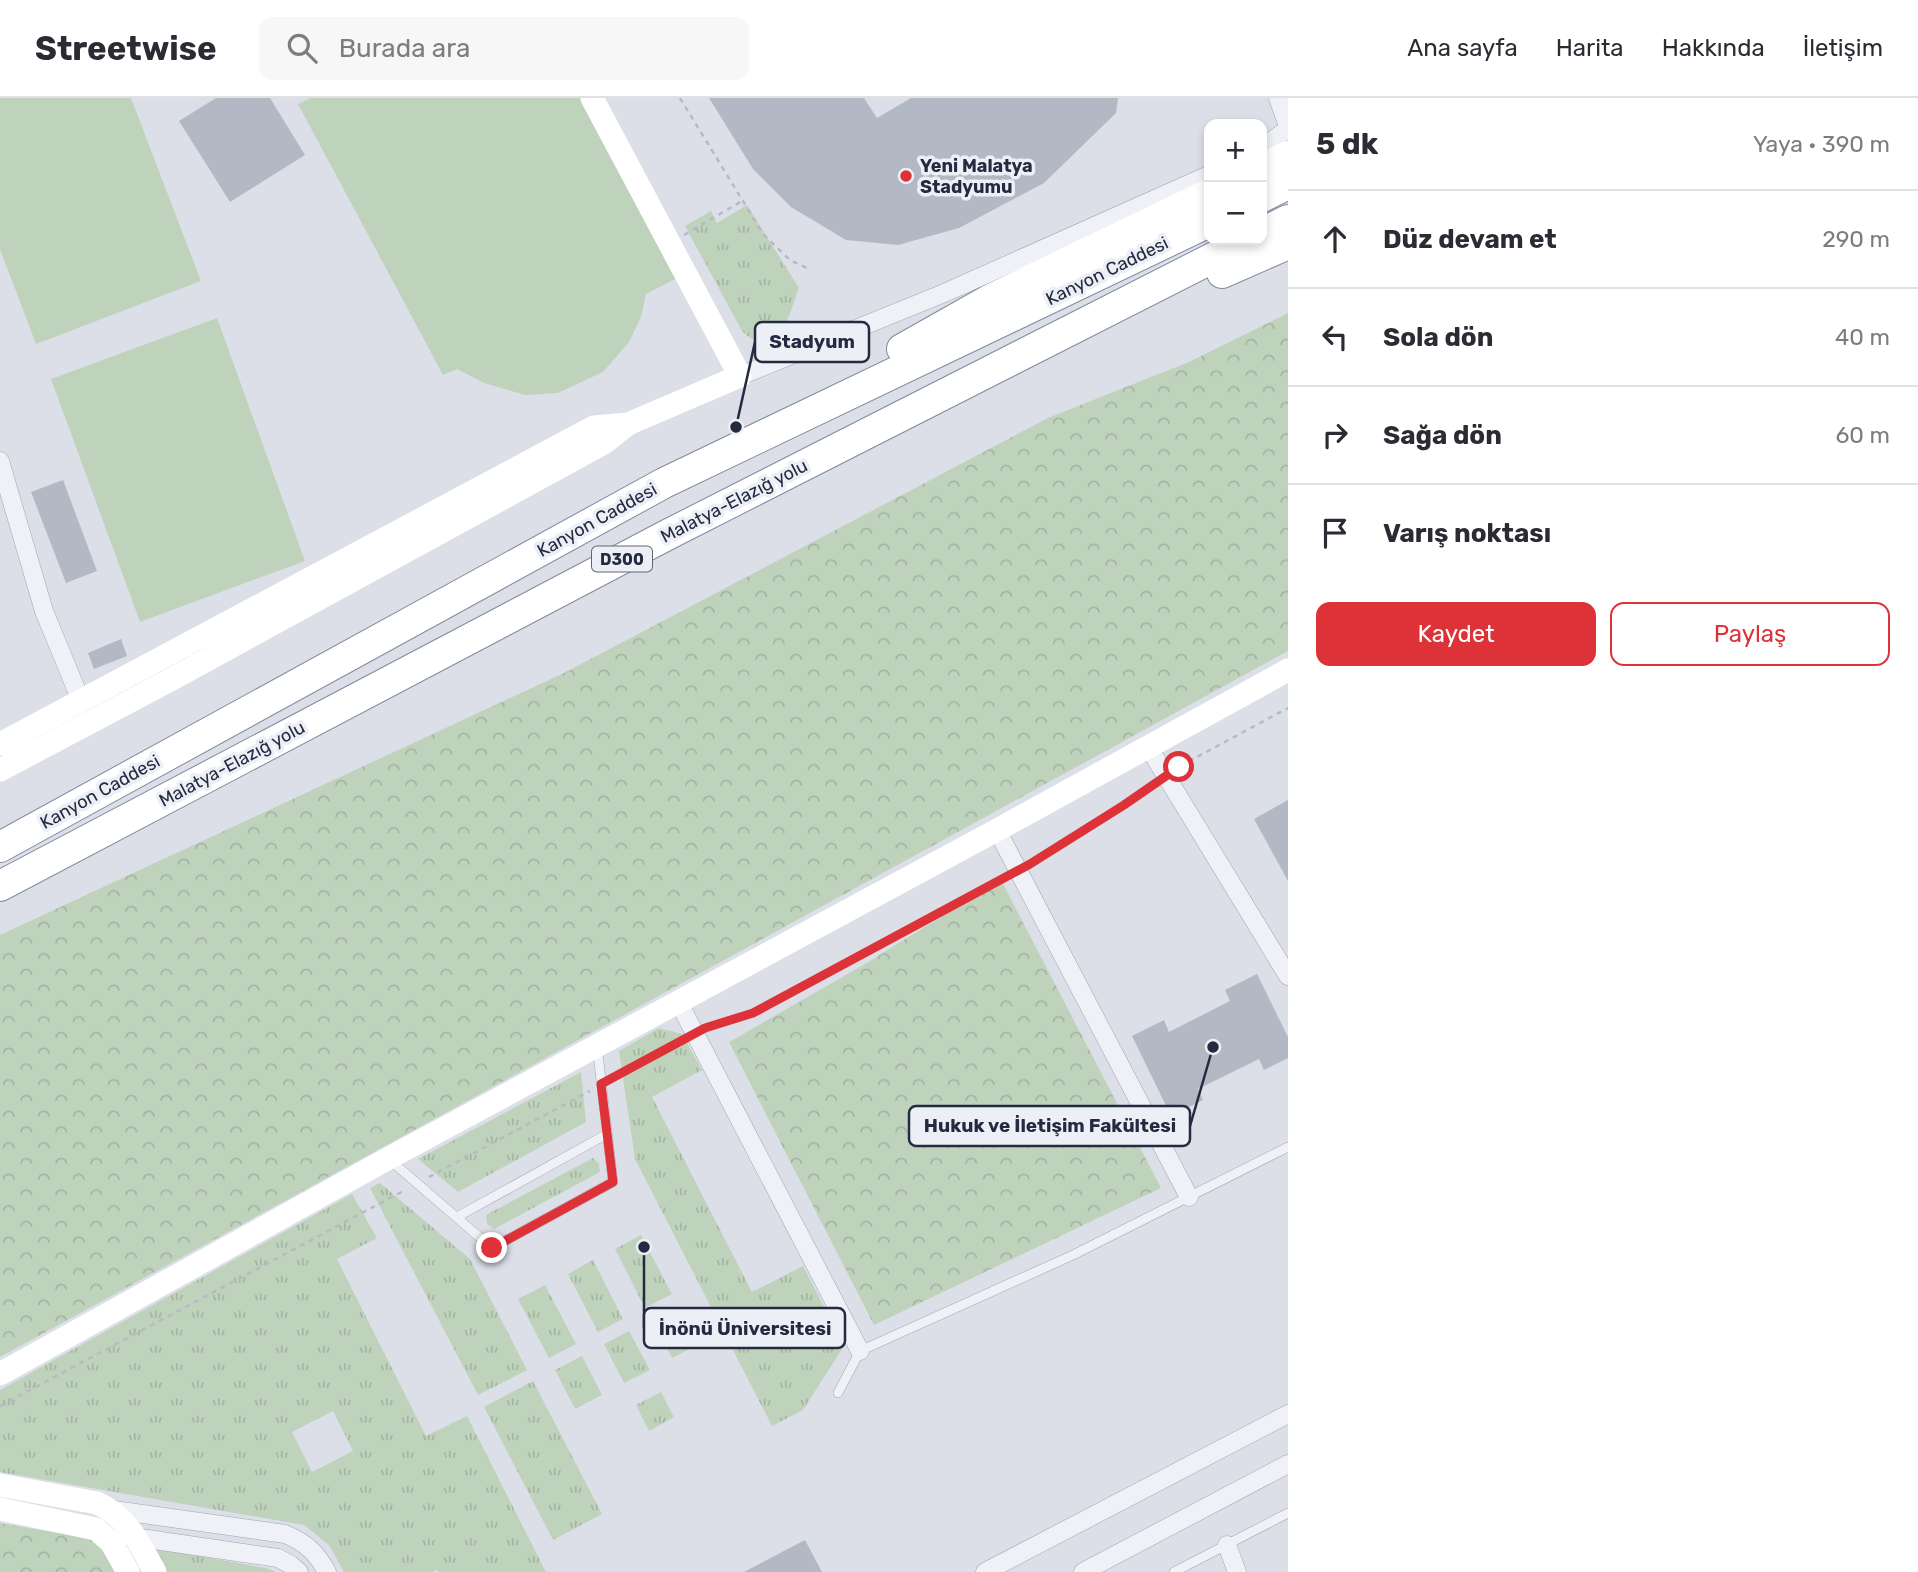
<!DOCTYPE html>
<html lang="tr">
<meta charset="utf-8">
<style>
body{margin:0;font-family:Rubik,sans-serif;background:#f7f7f7;color:#2b2b33}
.controls{position:absolute;right:21px;top:21px;display:grid;overflow:hidden;border-radius:14px;box-shadow:0 4px 10px #0003}
.controls button{width:63px;height:63px;display:grid;place-items:center;padding:0;border:0;border-bottom:2px solid #e1e1e2;background:#fff;color:#2b2b33;font:35px sans-serif}
.stop{position:absolute;width:21px;height:21px;margin:-16px;border:5px solid #dd3238;border-radius:50%;background:#fff}
.stop.end{background:#dd3238;border-color:#fff;box-shadow:0 2px 7px #0008}
.list{margin:0;padding:0;list-style:none}
h2{display:flex;justify-content:space-between;align-items:center;height:91px;margin:0;padding:0 28px;font-size:30px}
h2 small{font-size:23px;font-weight:400;color:#7c7c81}
.list li{display:grid;grid-template-columns:46px 1fr auto;gap:21px;align-items:center;box-sizing:border-box;height:98px;padding:0 28px;border-top:2px solid #e1e1e2}
.list b{display:block;font-size:26px;white-space:nowrap}
.list em{font-size:23px;font-style:normal;color:#7c7c81}
.actions{display:flex;gap:14px;padding:21px 28px}
.actions a{flex:1;padding:16px 0;border:2px solid #dd3238;border-radius:14px;text-align:center;font-size:24px;color:#dd3238}
.actions .main{background:#dd3238;color:#fff}
.icon{flex:none;width:38px;height:38px;fill:none;stroke:currentColor;stroke-width:2;stroke-linecap:round;stroke-linejoin:round}
.map{position:relative;flex:none;width:1288px;height:1474px;overflow:hidden}
header{display:flex;align-items:center;gap:42px;box-sizing:border-box;height:98px;padding:0 35px;background:#fff;border-bottom:2px solid #e1e1e2}
header strong{font-size:33px}
nav{display:flex;gap:38px;margin-inline-start:auto;font-size:24px}
.search{width:490px;height:63px;background:#f7f7f7;display:flex;align-items:center;gap:18px;box-sizing:border-box;padding:0 24px;border-radius:14px;color:#7c7c81;font-size:26px}
main{display:flex}
aside{flex:1;background:#fff}
.map>svg:first-child{display:block}
.grass{fill:url(#grass-tufts);fill-rule:evenodd}
.forest{fill:url(#forest-crowns)}
.pitch{fill:#bfd3bc}
.building{fill:#b3b8c5}
.lines{fill:none;stroke-linecap:round;stroke-linejoin:round}
.lane-casing{stroke:#a1a5b2;stroke-width:10}
.street-casing{stroke:#a1a5b2;stroke-width:19}
.highway-casing{stroke:#828aa0;stroke-width:32}
.path{stroke:#b6bac3;stroke-width:2.5;stroke-dasharray:5 5;stroke-linecap:butt}
.lane{stroke:#eff1f6;stroke-width:9}
.street{stroke:#eff1f6;stroke-width:18}
.secondary{stroke:#fff;stroke-width:23}
.highway{stroke:#fff;stroke-width:30}
.route{stroke:#dd3238;stroke-width:9}
.poi-dot{fill:#dd3238;stroke:#eceff6;stroke-width:2.5}
.labels{text-anchor:middle;stroke-width:7;stroke-linejoin:round;paint-order:stroke}
.shield{fill:#eceff6;stroke:#606677;stroke-width:2}
.shield-label{font-size:16px;font-weight:bold;fill:#242b40}
.poi-label{font-size:18px;font-weight:bold;fill:#242b40;stroke:#eceff6;text-anchor:start}
.street-label{font-size:18px;fill:#242b40;stroke:#eceff6}
.leader{fill:none;stroke:#242b40;stroke-width:2.5}
.callout-dot{fill:#242b40;stroke:#eceff6;stroke-width:2.5}
.callout{fill:#eceff6;stroke:#242b40;stroke-width:2.5}
.callout-label{font-size:19px;text-anchor:middle;font-weight:bold;fill:#242b40}
</style>
<header>
<strong>Streetwise</strong>
<div class="search"><svg class="icon" aria-label="search" viewBox="0 0 24 24"><circle cx="10" cy="10" r="6"/><path d="M15 15l6 6"/></svg>Burada ara</div>
<nav><a>Ana sayfa</a><a>Harita</a><a>Hakkında</a><a>İletişim</a></nav>
</header>
<main>
<div class="map">
<svg width="1288" height="1474" viewBox="0 0 1288 1474">
<defs>
<pattern id="grass-tufts" width="24" height="20" patternUnits="userSpaceOnUse" patternTransform="scale(1.75)"><rect width="24" height="20" fill="#bfd3bc"/><path d="M3 7l-1-3M5 7V3M7 7l1-3M15 17l-1-3M17 17v-4M19 17l1-3" fill="none" stroke="#a4b5a3"/></pattern>
<pattern id="forest-crowns" width="20" height="18" patternUnits="userSpaceOnUse" patternTransform="scale(1.75)"><rect width="20" height="18" fill="#bfd3bc"/><path d="M2 6a3 3 0 1 1 6 0M12 15a3 3 0 1 1 6 0" fill="none" stroke="#a4b5a3"/></pattern>
</defs>
<rect width="100%" height="100%" fill="#dcdfe8"/>
<g class="grass">
<path d="M747,107L799,190C788,218 779,269 742,233L685,128L711,113L717,125Z"/>
<path d="M659,930L682,936L702,972L652,999L752,1194L803,1168L844,1248L803,1312L772,1328L635,1061L619,953Z"/>
<path d="M581,974L586,1024L458,1094L418,1061Z"/>
<path d="M593,1060L599,1066L600,1074L494,1131L487,1126L486,1117Z"/>
<path d="M380,1085L470,1161L527,1272L478,1297L370,1090Z"/>
<path d="M352,1096L377,1140L337,1161L426,1338L467,1318L546,1474H438L437,1472L432,1474H344L329,1447L304,1427L0,1374V1292ZM333,1313L353,1353L312,1374L292,1334Z"/>
<path d="M641,1137L672,1196L645,1210L615,1151Z"/>
<path d="M593,1162L623,1221L598,1234L568,1176Z"/>
<path d="M545,1187L576,1246L549,1260L518,1201Z"/>
<path d="M678,1208L698,1247L672,1260L652,1221Z"/>
<path d="M629,1233L650,1272L624,1285L604,1246Z"/>
<path d="M582,1258L602,1297L575,1311L555,1272Z"/>
<path d="M533,1283L602,1416L553,1442L484,1309Z"/>
<path d="M661,1294L674,1319L649,1333L636,1307Z"/>
<path d="M153,1450L266,1470L276,1474H165Z"/>
</g>
<g class="forest">
<path d="M1288,215V553L0,1259V837L564,575L1048,320L1189,264Z"/>
<path d="M1001,782L1161,1090L874,1227L729,944L865,866Z"/>
<path d="M0,1425L111,1444L127,1474H0Z"/>
</g>
<g class="pitch">
<path d="M0,0H131L201,183L36,246L0,151Z"/>
<path d="M311,0H586L681,178L646,196L641,219L629,244L603,274L558,295L525,297L484,285L457,271L443,277L298,6Z"/>
<path d="M217,220L305,463L140,524L51,281Z"/>
</g>
<g class="building">
<path d="M216,0H270L305,57L230,104L179,23Z"/>
<path d="M709,0H864L877,20L911,0H1118L1116,15L1044,85L959,130L898,147L846,142L791,109L753,71Z"/>
<path d="M63,382L97,473L66,485L31,394Z"/>
<path d="M121,541L127,558L94,571L88,555Z"/>
<path d="M1288,702V783L1254,721Z"/>
<path d="M1257,876L1288,939V960L1264,972L1259,961L1198,991L1203,1002L1171,1018L1132,938L1164,922L1169,934L1230,903L1225,892Z"/>
<path d="M805,1442L822,1474H744Z"/>
</g>
<g class="lines">
<g class="lane-casing">
<g id="lane">
<path d="M390,1062L492,1150L613,1084L597,948"/>
<path d="M457,1119L607,1036"/>
<path d="M838,1295L860,1253L1073,1157L1288,1049"/>
<path d="M1174,1474L1288,1415"/>
</g>
</g>
<g class="street-casing">
<g id="street">
<path d="M1278,0L1288,28"/>
<path d="M1262,50L1288,31"/>
<path d="M740,278L942,196L1209,77"/>
<path d="M0,363L44,513L81,603"/>
<path d="M1149,650L1288,878"/>
<path d="M997,732L1189,1099"/>
<path d="M678,903L860,1253"/>
<path d="M107,1411L285,1436C305,1444 317,1455 327,1474"/>
<path d="M127,1438L278,1460L291,1467L299,1474"/>
<path d="M1227,1447L1237,1474"/>
<path d="M985,1474L1288,1316"/>
<path d="M1083,1474L1288,1366"/>
</g>
</g>
<g class="highway-casing">
<g id="highway">
<path d="M1262,71L1288,58"/>
<path d="M1262,99L1288,86"/>
<path d="M1262,135L1288,122"/>
<path d="M1222,175L1288,146"/>
<path d="M902,251L989,202L1209,96"/>
<path d="M0,749L664,385L1209,124"/>
<path d="M0,788L667,437L1248,142"/>
</g>
</g>
<g class="path">
<path d="M680,0L763,136L790,162L811,172"/>
<path d="M684,137L742,103"/>
<path d="M1180,668L1288,610"/>
<path d="M1033,764L1124,707L1154,686"/>
<path d="M710,928L753,915L1003,781"/>
<path d="M611,981L682,942"/>
<path d="M429,1079L590,993"/>
<path d="M0,1308L405,1092"/>
</g>
<use href="#lane" class="lane"/>
<use href="#street" class="street"/>
<g class="secondary">
<path d="M0,646L594,329L628,326L740,278L592,0"/>
<path d="M0,672L172,581L604,345L628,326"/>
<path d="M0,1276L389,1060L997,732L1288,572"/>
<path d="M0,1387L97,1405C128,1419 139,1445 155,1474"/>
<path d="M0,1411L96,1431L111,1444L128,1474"/>
</g>
<use href="#highway" class="highway"/>
</g>
<g class="lines">
<path class="route" d="M492,1150L613,1084L601,986L705,930L753,915L1030,766L1124,707L1179,669"/>
</g>
<circle class="poi-dot" cx="906" cy="78" r="7"/>
<g class="labels">
<rect class="shield" x="592" y="448.5" width="60" height="25" rx="5"/>
<g class="shield-label">
<text x="622" y="467">D300</text>
</g>
<g class="poi-label">
<text x="920" y="74">Yeni Malatya<tspan x="920" dy="21">Stadyumu</tspan></text>
</g>
<g class="street-label">
<text transform="translate(1107 173) rotate(-26)" y="6">Kanyon Caddesi</text>
<text transform="translate(734 403) rotate(-27)" y="6">Malatya-Elazığ yolu</text>
<text transform="translate(597 422) rotate(-29)" y="6">Kanyon Caddesi</text>
<text transform="translate(232 666) rotate(-28)" y="6">Malatya-Elazığ yolu</text>
<text transform="translate(100 694) rotate(-29)" y="6">Kanyon Caddesi</text>
</g>
</g>
<path class="leader" d="M736 329L755 244M1213 949L1190 1028M644 1149L644 1230"/>
<g class="callout-dot">
<circle cx="736" cy="329" r="7"/>
<circle cx="1213" cy="949" r="7"/>
<circle cx="644" cy="1149" r="7"/>
</g>
<g class="callout">
<rect x="755" y="224" width="114" height="40" rx="7"/>
<rect x="909" y="1008" width="281" height="40" rx="7"/>
<rect x="644" y="1210" width="201" height="40" rx="7"/>
</g>
<g class="callout-label">
<text x="812" y="250">Stadyum</text>
<text x="1050" y="1034">Hukuk ve İletişim Fakültesi</text>
<text x="745" y="1237">İnönü Üniversitesi</text>
</g>
</svg>
<div class="controls">
<button>+</button>
<button>−</button>
</div>
<div class="stop" style="left:1179px;top:669px"></div>
<div class="stop end" style="left:492px;top:1150px"></div>
</div>
<aside>
<h2>5 dk<small>Yaya · 390 m</small></h2>
<ul class="list">
<li><svg class="icon" aria-label="ahead" viewBox="0 0 24 24"><path d="M12 20V5M6 11l6-6 6 6"/></svg><div><b>Düz devam et</b></div><em>290 m</em></li>
<li><svg class="icon" aria-label="left" viewBox="0 0 24 24"><path d="M17 20v-9H6M10 6l-5 5 5 5"/></svg><div><b>Sola dön</b></div><em>40 m</em></li>
<li><svg class="icon" aria-label="right" viewBox="0 0 24 24"><path d="M7 20v-9h11M14 6l5 5-5 5"/></svg><div><b>Sağa dön</b></div><em>60 m</em></li>
<li><svg class="icon" aria-label="arrive" viewBox="0 0 24 24"><path d="M6 21V4h12l-3 4 3 4H6"/></svg><div><b>Varış noktası</b></div></li>
</ul>
<div class="actions"><a class="main">Kaydet</a><a>Paylaş</a></div>
</aside>
</main>
